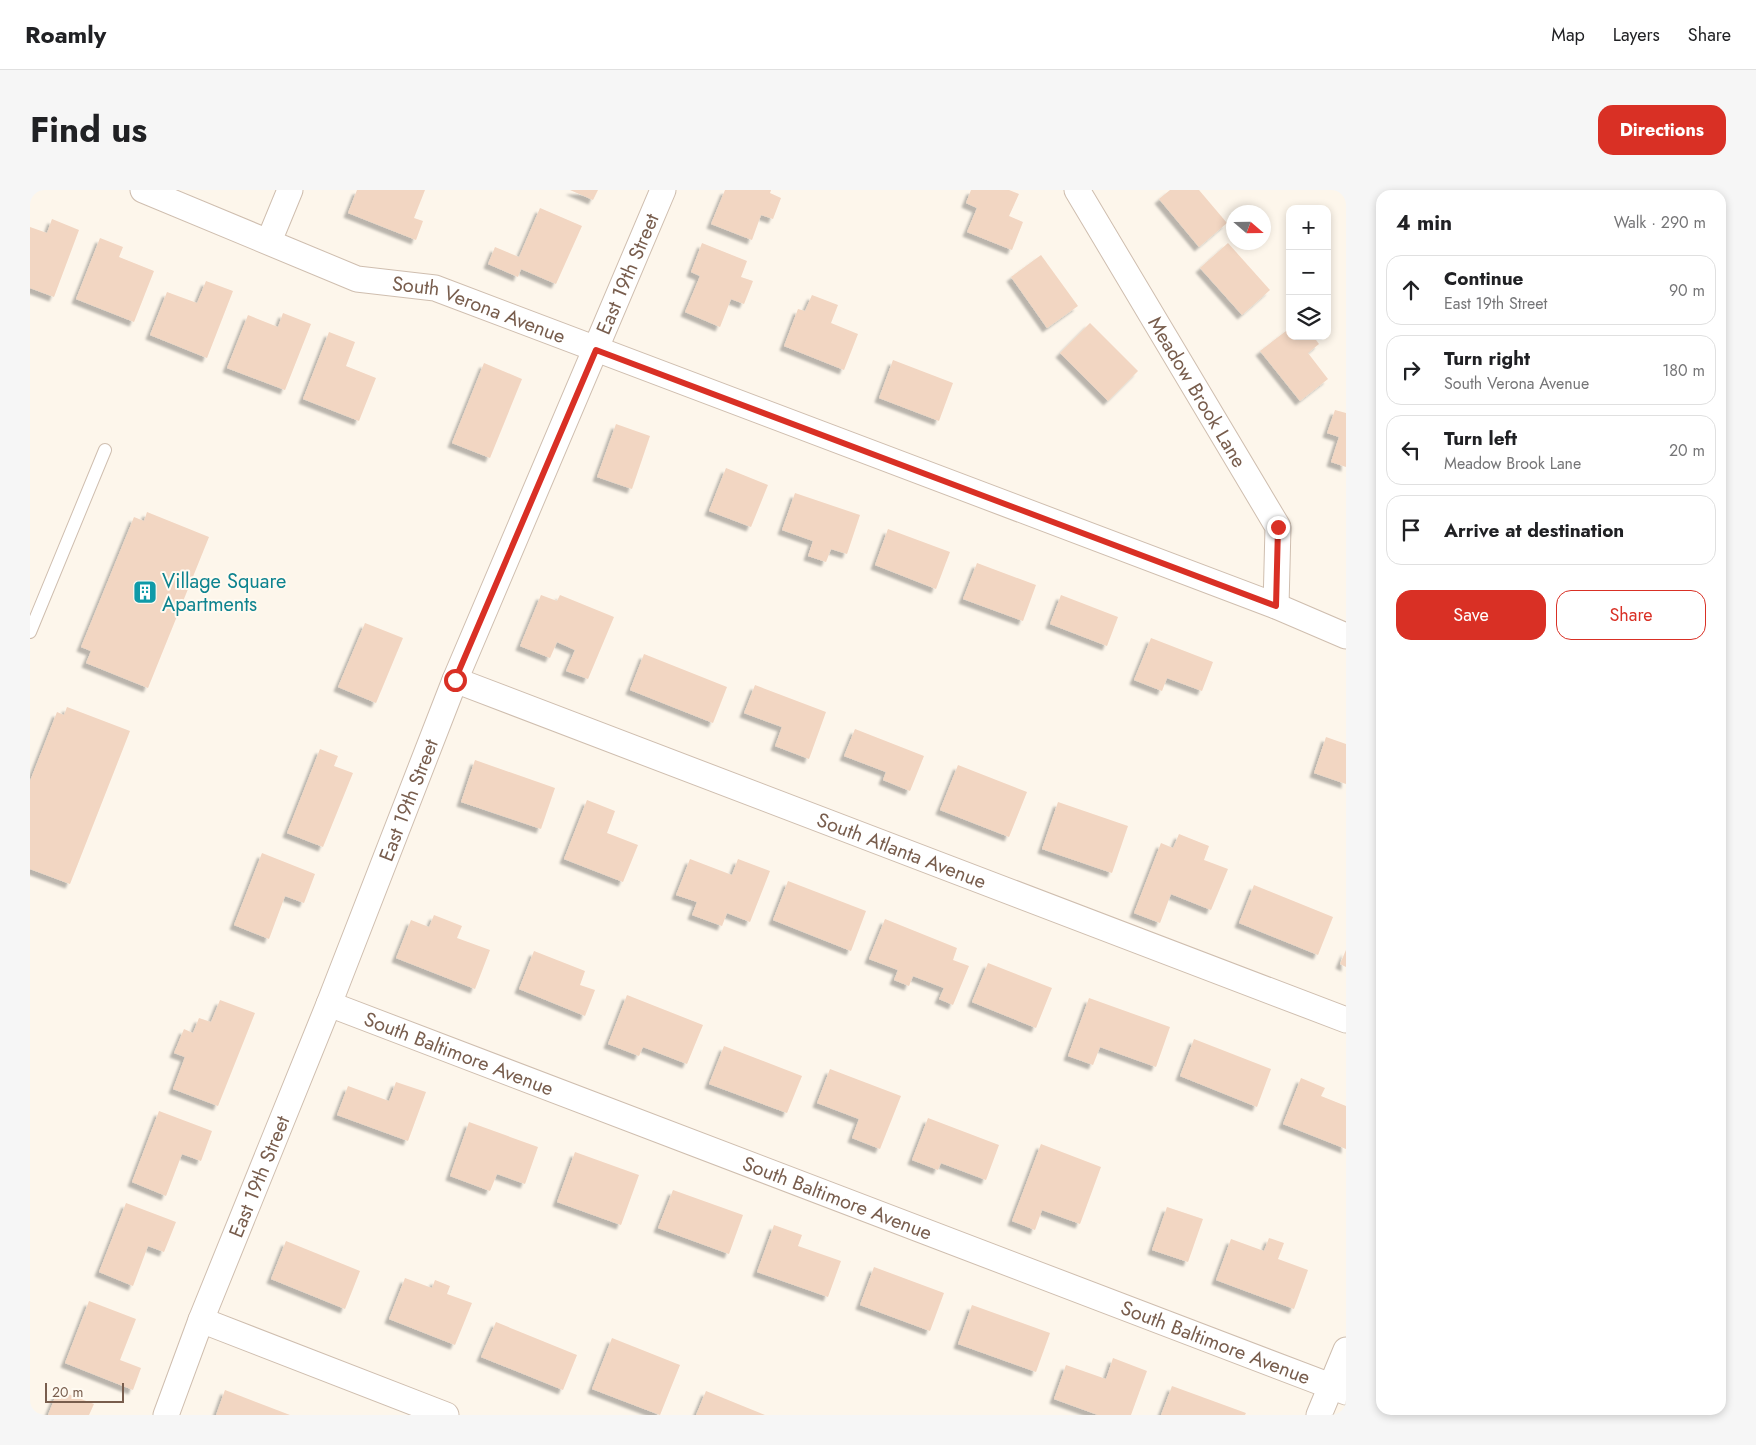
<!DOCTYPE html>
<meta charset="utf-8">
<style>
body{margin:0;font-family:Jost,sans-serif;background:#f6f6f6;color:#202124}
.controls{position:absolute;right:15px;top:15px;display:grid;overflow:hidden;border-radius:10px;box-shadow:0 2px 8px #0003}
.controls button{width:45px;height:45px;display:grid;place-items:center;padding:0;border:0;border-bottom:1px solid #e0e0e0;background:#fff;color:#202124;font:25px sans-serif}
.compass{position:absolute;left:1196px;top:15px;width:45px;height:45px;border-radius:50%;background:#fff;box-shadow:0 2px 8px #0003;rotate:110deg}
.scale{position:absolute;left:15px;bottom:12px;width:79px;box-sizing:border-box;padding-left:5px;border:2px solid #785d4d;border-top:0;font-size:14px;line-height:18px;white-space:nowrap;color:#785d4d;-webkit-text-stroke:4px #fffaf1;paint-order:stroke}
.stop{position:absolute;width:15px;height:15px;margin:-11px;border:4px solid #d93025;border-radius:50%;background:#fff}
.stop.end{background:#d93025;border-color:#fff;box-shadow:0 1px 5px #0008}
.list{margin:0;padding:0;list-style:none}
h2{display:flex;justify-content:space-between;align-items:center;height:65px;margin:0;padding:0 20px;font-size:21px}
h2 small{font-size:16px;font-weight:400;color:#757577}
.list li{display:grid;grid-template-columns:32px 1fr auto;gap:15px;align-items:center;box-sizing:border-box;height:70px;margin:0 10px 10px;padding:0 10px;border:1px solid #e0e0e0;border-radius:15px}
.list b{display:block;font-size:19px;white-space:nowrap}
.list p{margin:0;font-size:16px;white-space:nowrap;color:#757577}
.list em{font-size:16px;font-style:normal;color:#757577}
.actions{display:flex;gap:10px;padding:15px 20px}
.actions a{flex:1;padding:11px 0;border:1px solid #d93025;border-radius:15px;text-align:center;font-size:18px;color:#d93025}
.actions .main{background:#d93025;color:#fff}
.icon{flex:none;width:28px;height:28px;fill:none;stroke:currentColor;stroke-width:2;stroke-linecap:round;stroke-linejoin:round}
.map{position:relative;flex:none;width:1316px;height:1225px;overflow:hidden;border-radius:15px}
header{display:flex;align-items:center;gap:30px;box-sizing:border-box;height:70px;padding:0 25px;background:#fff;border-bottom:1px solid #e0e0e0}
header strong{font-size:24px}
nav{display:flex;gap:28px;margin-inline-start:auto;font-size:18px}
.intro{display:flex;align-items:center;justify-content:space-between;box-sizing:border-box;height:120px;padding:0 30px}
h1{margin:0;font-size:35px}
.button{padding:12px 22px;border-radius:15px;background:#d93025;color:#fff;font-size:18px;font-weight:700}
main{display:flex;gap:30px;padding:0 30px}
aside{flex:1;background:#fff;border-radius:15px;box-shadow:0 2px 8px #0003}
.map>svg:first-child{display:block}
.building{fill:#f2d6c2;filter:url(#shadow)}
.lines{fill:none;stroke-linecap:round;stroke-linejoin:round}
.lane-casing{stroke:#cfbeaf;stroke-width:14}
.street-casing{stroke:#cfbeaf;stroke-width:27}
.lane{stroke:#fff;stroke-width:12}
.street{stroke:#fff;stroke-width:25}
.route{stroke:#d93025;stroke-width:6}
.labels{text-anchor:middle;stroke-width:4;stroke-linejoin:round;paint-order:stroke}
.street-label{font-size:20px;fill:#785d4d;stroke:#fffaf1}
.culture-label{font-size:20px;fill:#0d838f;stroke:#fffaf1;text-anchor:start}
</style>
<header>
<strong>Roamly</strong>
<nav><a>Map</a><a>Layers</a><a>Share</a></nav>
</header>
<div class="intro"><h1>Find us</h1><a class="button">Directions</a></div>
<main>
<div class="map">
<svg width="1316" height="1225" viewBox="0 0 1316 1225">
<defs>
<filter id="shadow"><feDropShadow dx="-4.5" dy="4.5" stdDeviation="1" flood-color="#0004"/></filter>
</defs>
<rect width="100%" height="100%" fill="#fdf6eb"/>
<g class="building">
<path d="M327,0H395L384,28L393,31L386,50L318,23Z"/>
<path d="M540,0H568L563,10Z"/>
<path d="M695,0H741L740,3L751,8L743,29L731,25L722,50L681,34Z"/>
<path d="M941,0H979L989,4L979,26L993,32L982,60L937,42L947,18L936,13Z"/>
<path d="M1140,0H1169L1197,33L1169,57L1129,9Z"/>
<path d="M510,18L552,36L526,94L491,79L488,87L458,74L465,57L489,67Z"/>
<path d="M22,29L49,40L24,107L0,98V37L17,43Z"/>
<path d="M70,48L93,57L89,67L124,81L104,132L46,109Z"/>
<path d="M672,53L717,71L711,87L723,91L714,114L701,109L690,137L655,122L670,86L661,82Z"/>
<path d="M1198,53L1240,100L1212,125L1170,78Z"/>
<path d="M1011,65L1048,116L1017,138L981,87Z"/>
<path d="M176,91L203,101L177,168L120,145L137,102L167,113Z"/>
<path d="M782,105L808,115L801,133L828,144L814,180L754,156L768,119L775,121Z"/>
<path d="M253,123L281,134L255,200L197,178L218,125L248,137Z"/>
<path d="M1060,133L1108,181L1078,211L1030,163Z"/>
<path d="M1260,138V146H1283L1289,154L1278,163L1298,189L1270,211L1230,161Z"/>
<path d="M299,142L325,152L316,176L346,188L329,231L273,209Z"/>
<path d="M863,170L923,193L909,231L849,208Z"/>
<path d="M454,173L492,189L460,268L422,253Z"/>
<path d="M1305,220L1316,223V277L1301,272L1309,247L1297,243Z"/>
<path d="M586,234L620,246L602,299L567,287Z"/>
<path d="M696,278L738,295L721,337L679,321Z"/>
<path d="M765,303L830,325L817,364L801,359L796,372L778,366L783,351L752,340Z"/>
<path d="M117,322L179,347L118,498L56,473L61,461L51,457L104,327L114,331Z"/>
<path d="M858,339L920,362L906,399L845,375Z"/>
<path d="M947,373L1006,395L993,431L933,409Z"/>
<path d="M511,405L527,411L530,405L584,427L558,489L536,481L545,460L527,452L520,468L490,456Z"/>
<path d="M1031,405L1088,427L1077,456L1020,434Z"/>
<path d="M335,433L373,448L346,513L308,497Z"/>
<path d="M1121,448L1183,472L1172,501L1137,488L1132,501L1104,490Z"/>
<path d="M614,464L697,497L683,533L600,500Z"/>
<path d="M725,495L796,522L779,569L745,556L752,537L714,523Z"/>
<path d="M37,517L100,541L40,694L0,679V591L27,522L34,525Z"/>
<path d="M825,539L894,566L880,601L853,590L856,582L814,566Z"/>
<path d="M1296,547L1316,554V594L1284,583Z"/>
<path d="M290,559L308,566L304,576L323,583L293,657L257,643Z"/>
<path d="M445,570L525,598L511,639L431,612Z"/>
<path d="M928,575L997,602L979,647L910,620Z"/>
<path d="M557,610L585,621L577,643L608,655L593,692L534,669Z"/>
<path d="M1028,612L1098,636L1082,683L1012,659Z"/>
<path d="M1149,644L1179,656L1174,670L1198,679L1181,720L1141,704L1130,733L1104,723L1131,653L1143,658Z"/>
<path d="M232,663L285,684L274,713L255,706L239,749L204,735Z"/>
<path d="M660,669L702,685L708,669L740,681L720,732L697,723L692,736L662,725L667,712L646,705Z"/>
<path d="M758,691L836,721L821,761L743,730Z"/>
<path d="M1224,695L1303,727L1288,765L1209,733Z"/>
<path d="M404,725L432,736L427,748L460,760L445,799L366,768L381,730L399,737Z"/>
<path d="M855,729L927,758L923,770L939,776L923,815L909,809L914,798L883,786L879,796L864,790L868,780L839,769Z"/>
<path d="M1316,760V777L1310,774Z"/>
<path d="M504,761L555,781L550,795L565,800L555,826L489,799Z"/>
<path d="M958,773L1022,798L1006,838L942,812Z"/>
<path d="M597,805L673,835L657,874L613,857L609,866L578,854Z"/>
<path d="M1059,808L1140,837L1126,877L1070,857L1063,875L1038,866Z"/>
<path d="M190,810L225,823L188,916L143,899L155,867L144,863L154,839L163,843L169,828L181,832Z"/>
<path d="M1164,849L1241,879L1227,917L1150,886Z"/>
<path d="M694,856L772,886L757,923L679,894Z"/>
<path d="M800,879L871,906L850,959L822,948L829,929L787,913Z"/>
<path d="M1271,888L1295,898L1291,906L1316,916V959L1253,934Z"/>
<path d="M366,892L396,902L378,951L307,925L318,896L359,911Z"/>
<path d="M129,921L182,941L171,971L152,964L136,1006L102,992Z"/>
<path d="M898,928L969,955L956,990L911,973L908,980L882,970Z"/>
<path d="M439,932L508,957L495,994L467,984L460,1001L420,986Z"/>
<path d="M1011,954L1071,977L1050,1034L1012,1020L1005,1040L982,1031Z"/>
<path d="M545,962L609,985L591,1035L527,1012Z"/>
<path d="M643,1000L713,1025L699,1064L628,1038Z"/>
<path d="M96,1013L146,1032L134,1062L118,1056L103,1096L69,1082Z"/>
<path d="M1137,1017L1173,1029L1158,1072L1122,1060Z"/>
<path d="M744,1035L772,1045L768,1056L811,1071L798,1107L727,1082Z"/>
<path d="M1239,1048L1254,1053L1248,1069L1278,1080L1264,1119L1186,1090L1201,1049L1234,1061Z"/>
<path d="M256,1051L330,1081L315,1119L241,1089Z"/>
<path d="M844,1077L914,1103L900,1141L830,1115Z"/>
<path d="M375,1088L402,1098L405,1090L420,1096L417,1104L442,1113L425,1155L359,1129Z"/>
<path d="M59,1111L106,1129L90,1170L111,1178L103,1200L35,1173Z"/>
<path d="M942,1115L1020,1143L1006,1182L928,1154Z"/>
<path d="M466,1132L547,1165L533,1200L451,1167Z"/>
<path d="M582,1148L650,1175L630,1225L562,1199Z"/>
<path d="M1083,1168L1117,1181L1101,1225H1068L1024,1209L1036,1175L1076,1189Z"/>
<path d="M1142,1196L1216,1223L1215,1225H1131Z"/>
<path d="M28,1200L64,1214L59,1225H18Z"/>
<path d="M195,1200L260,1225H186Z"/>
<path d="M676,1201L735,1225H666Z"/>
</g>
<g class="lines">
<g class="lane-casing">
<path id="lane" d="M0,442L75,260"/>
</g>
<g class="street-casing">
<g id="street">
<path id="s1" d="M113,0L327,89L405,98L1246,416L1316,446"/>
<path id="s2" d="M1047,0L1248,337L1246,416"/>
<path d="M239,51L260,0"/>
<path id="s3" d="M425,490L1316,830"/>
<path id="s4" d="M299,814L1316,1202"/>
<path d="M171,1130L416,1225"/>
<path id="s5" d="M136,1225L171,1130L299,814L425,490L633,0"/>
<path d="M1289,1225L1316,1160"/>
</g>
</g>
<use href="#lane" class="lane"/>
<use href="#street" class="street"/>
</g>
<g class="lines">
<path class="route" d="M425,490L566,160L1246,416L1248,337"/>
</g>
<defs>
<g id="building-square" transform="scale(1.25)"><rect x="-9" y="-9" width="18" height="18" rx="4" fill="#0f9aa8" stroke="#fffaf1"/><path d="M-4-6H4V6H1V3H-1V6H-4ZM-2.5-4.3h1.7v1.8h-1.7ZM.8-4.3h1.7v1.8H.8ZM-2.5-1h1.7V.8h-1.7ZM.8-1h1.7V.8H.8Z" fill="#fff"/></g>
</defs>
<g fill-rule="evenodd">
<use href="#building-square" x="115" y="402"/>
</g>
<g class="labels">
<g class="street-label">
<text dy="7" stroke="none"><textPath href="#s5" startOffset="1231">East 19th Street</textPath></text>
<text dy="7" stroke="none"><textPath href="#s1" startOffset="358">South Verona Avenue</textPath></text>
<text dy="7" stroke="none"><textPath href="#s2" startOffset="235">Meadow Brook Lane</textPath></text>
<text dy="7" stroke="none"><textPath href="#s5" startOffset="661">East 19th Street</textPath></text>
<text dy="7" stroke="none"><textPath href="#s3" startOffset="478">South Atlanta Avenue</textPath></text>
<text dy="7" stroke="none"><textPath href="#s4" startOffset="139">South Baltimore Avenue</textPath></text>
<text dy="7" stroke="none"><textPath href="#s5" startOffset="256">East 19th Street</textPath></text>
<text dy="7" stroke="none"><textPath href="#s4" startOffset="544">South Baltimore Avenue</textPath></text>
<text dy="7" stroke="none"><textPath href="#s4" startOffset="949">South Baltimore Avenue</textPath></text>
</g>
<g class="culture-label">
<text x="132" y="398">Village Square<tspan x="132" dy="23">Apartments</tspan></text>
</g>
</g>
</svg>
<div class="controls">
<button>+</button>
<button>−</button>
<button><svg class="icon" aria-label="layers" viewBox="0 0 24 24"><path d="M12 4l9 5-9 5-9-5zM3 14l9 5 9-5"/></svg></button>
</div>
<svg class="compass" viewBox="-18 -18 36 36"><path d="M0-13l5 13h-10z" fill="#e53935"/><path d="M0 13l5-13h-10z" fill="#757577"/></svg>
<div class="scale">20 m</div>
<div class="stop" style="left:425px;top:490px"></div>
<div class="stop end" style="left:1248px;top:337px"></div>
</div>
<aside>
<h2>4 min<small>Walk · 290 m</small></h2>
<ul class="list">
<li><svg class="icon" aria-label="ahead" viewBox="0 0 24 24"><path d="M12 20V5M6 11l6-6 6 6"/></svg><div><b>Continue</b><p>East 19th Street</p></div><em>90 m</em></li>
<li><svg class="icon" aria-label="right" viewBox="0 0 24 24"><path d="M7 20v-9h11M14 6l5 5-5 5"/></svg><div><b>Turn right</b><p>South Verona Avenue</p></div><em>180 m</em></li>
<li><svg class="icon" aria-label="left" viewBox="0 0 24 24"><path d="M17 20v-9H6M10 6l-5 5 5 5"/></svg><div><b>Turn left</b><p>Meadow Brook Lane</p></div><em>20 m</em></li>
<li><svg class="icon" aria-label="arrive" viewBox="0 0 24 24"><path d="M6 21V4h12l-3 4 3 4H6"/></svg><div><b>Arrive at destination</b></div></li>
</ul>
<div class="actions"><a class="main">Save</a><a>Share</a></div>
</aside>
</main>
